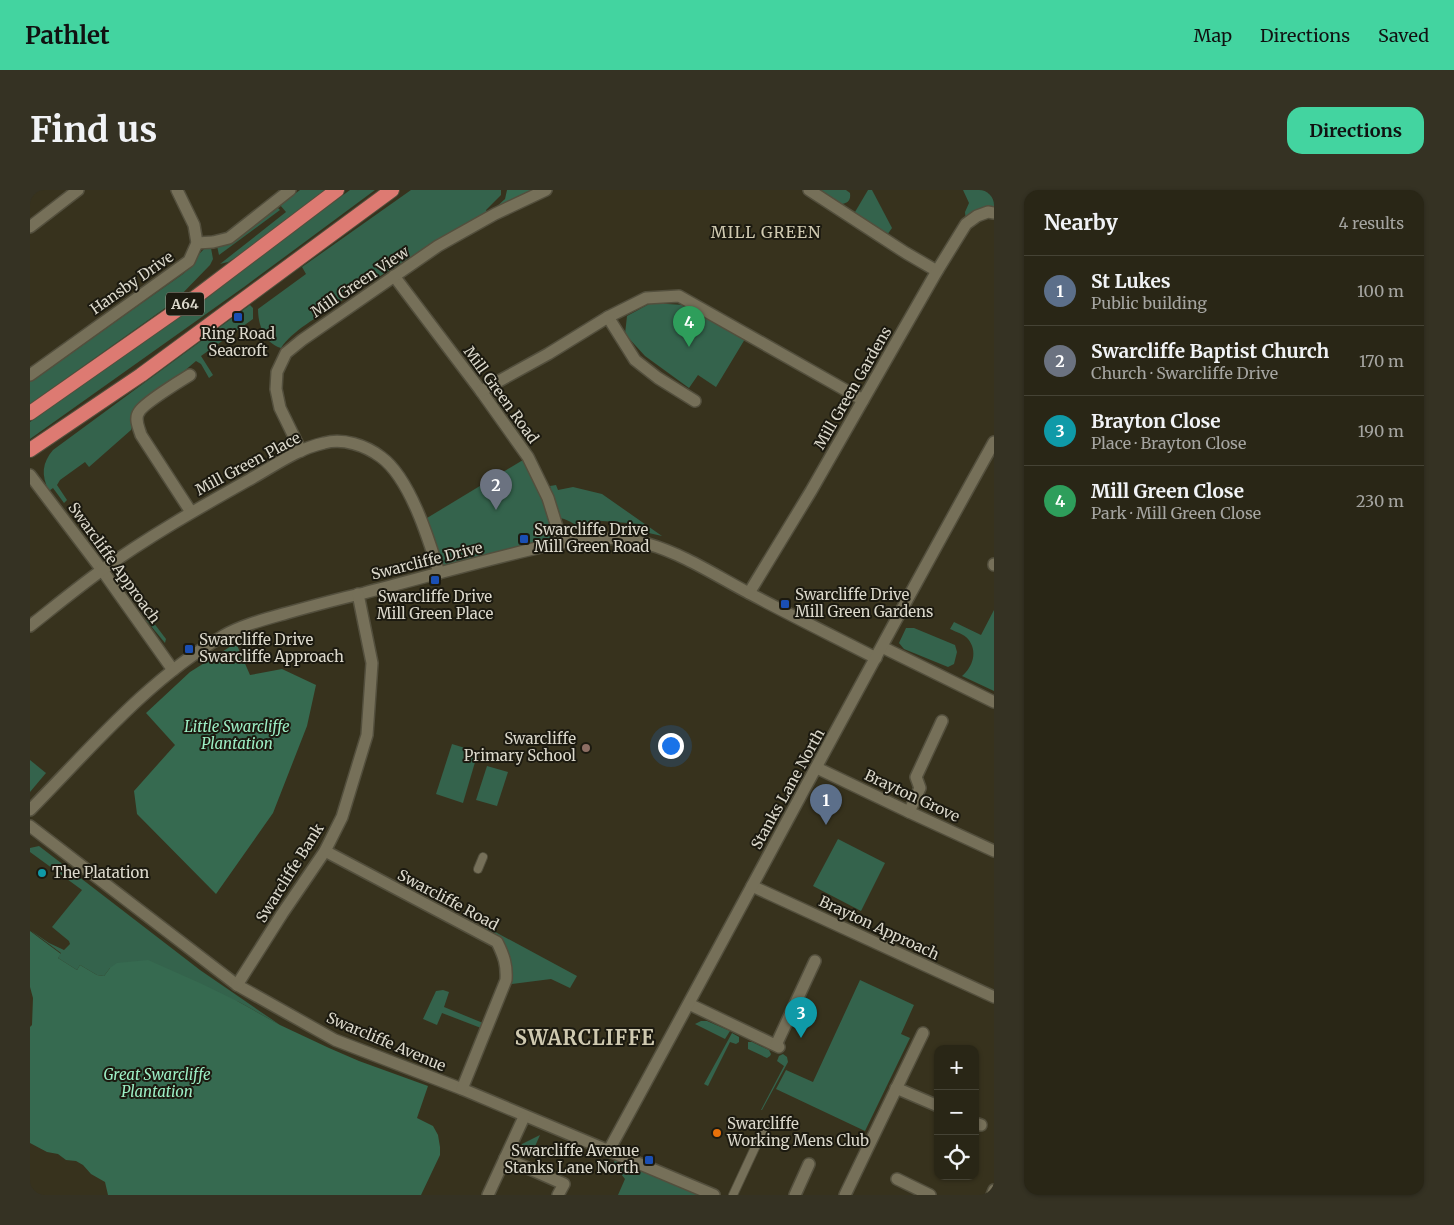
<!DOCTYPE html>
<meta charset="utf-8">
<style>
body{margin:0;font-family:Merriweather,serif;background:#353223;color:#f1f3f6}
.controls{position:absolute;right:15px;bottom:15px;display:grid;overflow:hidden;border-radius:10px;box-shadow:0 1px 4px #0004}
.controls button{width:45px;height:45px;display:grid;place-items:center;padding:0;border:0;border-bottom:1px solid #454335;background:#292616;color:#f1f3f6;font:25px sans-serif}
.you{position:absolute;left:640px;top:555px;width:18px;height:18px;margin:-12px;border:4px solid #fff;border-radius:50%;background:#1a73e8;box-shadow:0 0 0 8px #1a73e833}
.badge{display:grid;place-items:center;width:32px;height:32px;border-radius:50%;background:#43d4a0;color:#fff;font-size:16px;font-weight:700}
.pin{position:absolute;translate:-50% -41px;filter:drop-shadow(0 1px 2px #0008)}
.pin::after{content:'';position:absolute;top:26px;width:18px;height:15px;background:inherit;clip-path:polygon(0 0,100% 0,50% 100%)}
.list{margin:0;padding:0;list-style:none}
h2{display:flex;justify-content:space-between;align-items:center;height:65px;margin:0;padding:0 20px;font-size:21px}
h2 small{font-size:16px;font-weight:400;color:#a5a5a1}
.list li{display:grid;grid-template-columns:32px 1fr auto;gap:15px;align-items:center;box-sizing:border-box;height:70px;padding:0 20px;border-top:1px solid #454335}
.list b{display:block;font-size:19px;white-space:nowrap}
.list p{margin:0;font-size:16px;white-space:nowrap;color:#a5a5a1}
.list em{font-size:16px;font-style:normal;color:#a5a5a1}
.icon{flex:none;width:28px;height:28px;fill:none;stroke:currentColor;stroke-width:2;stroke-linecap:round;stroke-linejoin:round}
.map{position:relative;flex:none;width:964px;height:1005px;overflow:hidden;border-radius:15px}
header{display:flex;align-items:center;gap:30px;box-sizing:border-box;height:70px;padding:0 25px;background:#43d4a0;color:#111}
header strong{font-size:24px}
nav{display:flex;gap:28px;margin-inline-start:auto;font-size:18px}
.intro{display:flex;align-items:center;justify-content:space-between;box-sizing:border-box;height:120px;padding:0 30px}
h1{margin:0;font-size:35px}
.button{padding:12px 22px;border-radius:15px;background:#43d4a0;color:#111;font-size:18px;font-weight:700}
main{display:flex;gap:30px;padding:0 30px}
aside{flex:1;background:#292616;border-radius:15px;box-shadow:0 1px 4px #0004}
.map>svg:first-child{display:block}
.green{fill:#34634c}
.forest{fill:#366a50}
.lines{fill:none;stroke-linecap:round;stroke-linejoin:round}
.pedestrian-casing{stroke:#534f3d;stroke-width:10}
.minor-casing{stroke:#534f3d;stroke-width:14}
.trunk-casing{stroke:#534f3d;stroke-width:16}
.pedestrian{stroke:#767059;stroke-width:8}
.minor{stroke:#767059;stroke-width:11}
.trunk{stroke:#dd7a72;stroke-width:14}
.transit-dot{fill:#1a4fb4;stroke:#1c1a10;stroke-width:2}
.education-dot{fill:#8d6e63;stroke:#1c1a10;stroke-width:2}
.culture-dot{fill:#0f9aa8;stroke:#1c1a10;stroke-width:2}
.food-dot{fill:#e8710a;stroke:#1c1a10;stroke-width:2}
.labels{text-anchor:middle;stroke-width:4;stroke-linejoin:round;paint-order:stroke}
.shield{fill:#1c1a10;stroke:#a29f93;stroke-width:1}
.shield-label{font-size:14px;font-weight:bold;fill:#dbd8cb}
.street-label{font-size:15px;fill:#dbd8cb;stroke:#1c1a10}
.poi-label{font-size:15px;fill:#dbd8cb;stroke:#1c1a10;text-anchor:start}
.park-label{font-size:15px;font-style:italic;fill:#9ceec4;stroke:#1c1a10}
.neighbourhood-label{font-size:16px;letter-spacing:1px;fill:#cfc9b0;stroke:#1c1a10}
.district-label{font-size:20px;font-weight:bold;letter-spacing:1px;fill:#cfc9b0;stroke:#1c1a10}
</style>
<header>
<strong>Pathlet</strong>
<nav><a>Map</a><a>Directions</a><a>Saved</a></nav>
</header>
<div class="intro"><h1>Find us</h1><a class="button">Directions</a></div>
<main>
<div class="map">
<svg width="964" height="1005" viewBox="0 0 964 1005">
<rect width="100%" height="100%" fill="#37321d"/>
<g class="green">
<path d="M270,0H295L208,66L198,72L190,74L256,22L250,15Z"/>
<path d="M320,0H345L214,97L0,249V232L209,82Z"/>
<path d="M381,0H471V5L456,20L458,24C405,52 355,82 305,115C288,127 262,141 251,158C234,153 228,134 228,119L276,84L272,77Z"/>
<path d="M791,0H816L820,3C821,10 818,13 812,14L792,2Z"/>
<path d="M838,0H842L862,38L857,45L826,25L825,22Z"/>
<path d="M933,0H964V23L936,34L935,22L939,13Z"/>
<path d="M247,17L250,20L189,65L187,56Z"/>
<path d="M175,58H181L183,69L180,75L145,111L0,214V192L153,84C162,76 166,66 175,58Z"/>
<path d="M621,113L654,115L715,149L686,197L668,185L659,198L615,166L595,144L597,126Z"/>
<path d="M220,115L223,118V129L171,166L183,185L179,188L171,174L166,171L140,193L104,231L101,240L59,277L55,272L30,290L27,295L37,310L34,313L23,298L19,301C11,285 12,273 23,260Z"/>
<path d="M498,267L532,353L409,383L392,331Z"/>
<path d="M526,295L528,300L543,297L572,304L632,346L610,341V334L560,330L559,336C544,338 544,331 530,328L520,296Z"/>
<path d="M964,420V501L932,486C943,477 948,461 938,449C934,444 926,442 920,439L924,432L951,445Z"/>
<path d="M120,428L136,449L135,453L116,430Z"/>
<path d="M876,438H884L925,455L927,462L924,474L918,477L874,459L869,453Z"/>
<path d="M422,554L448,562L433,613L406,604Z"/>
<path d="M0,570L16,583L0,602Z"/>
<path d="M457,576L478,582L467,616L446,610Z"/>
<path d="M808,649L855,673L831,721L783,696Z"/>
<path d="M9,656L170,780L250,835L209,812L80,778L74,786L67,785L50,775L47,780L28,768L31,763L0,740L19,753L34,760L40,754L39,751L22,737L52,700L0,662V658Z"/>
<path d="M456,737L547,786L540,798L521,789L475,795L474,765L452,745Z"/>
<path d="M830,790L884,815L871,844L880,848L835,941L746,899L756,880L783,892Z"/>
<path d="M413,800L419,802L414,817L453,833L451,838L412,823L407,835L393,829L406,801Z"/>
<path d="M671,831H677L700,841L695,849L665,834Z"/>
<path d="M702,843L709,847V852L706,854L700,852L678,896L674,894Z"/>
<path d="M718,852H722L739,860L741,864L740,866L737,868L718,859Z"/>
<path d="M753,864L757,867L758,872L732,920H731L754,876L747,871L749,866Z"/>
<path d="M510,945L500,968L488,964L492,954Z"/>
<path d="M588,964L671,1005H588L595,989L583,974Z"/>
</g>
<g class="forest">
<path d="M477,0H507L464,19L475,9Z"/>
<path d="M206,453L220,485L252,479L286,495L277,536L243,623L186,704L107,624L104,601L145,555L116,523L160,482Z"/>
<path d="M0,741L31,764L28,768L47,780L50,775L67,785L74,786L80,778L87,773L118,770L172,794L209,812L250,835L299,858L329,871L398,896L387,928L403,936L408,945L410,957V965L391,1005H78L75,992L61,984L53,975L46,971L36,970L28,964L17,962L0,953V837L2,835L3,808L0,797Z"/>
</g>
<g class="lines">
<g class="pedestrian-casing">
<g id="pedestrian">
<path d="M448,679L453,667"/>
<path d="M703,1005L735,936"/>
</g>
</g>
<g class="minor-casing">
<g id="minor">
<path d="M779,0L876,63L907,81"/>
<path d="M0,37L48,0"/>
<path d="M167,53L183,52L199,48L260,0"/>
<path d="M364,86L451,201L498,267L518,308L532,353"/>
<path d="M578,127L605,170L628,188L665,211"/>
<path d="M0,185L159,71L167,53L164,35L147,0"/>
<path d="M160,185C150,191 113,214 109,222C104,229 109,238 111,245L161,322"/>
<path d="M451,201L518,164L578,127L616,108L649,106L833,210"/>
<path d="M271,261L250,218L246,199L247,182L256,163L272,150L408,56L465,24L516,0"/>
<path d="M0,285L72,380L143,480"/>
<path d="M964,374V375"/>
<path d="M719,403L781,301L907,81L936,34L947,26L958,22L964,23"/>
<path d="M0,436C24,417 47,398 72,380C118,347 167,319 217,291C241,278 266,259 294,253C313,248 335,255 351,267C380,288 399,350 409,383"/>
<path d="M852,457L964,512"/>
<path d="M787,578L879,622L964,661"/>
<path d="M0,620C60,559 118,489 193,446C212,435 236,429 257,423C282,416 308,409 334,403C403,385 472,365 542,350C568,348 593,347 618,354C653,364 685,385 717,402C760,425 803,446 846,468"/>
<path d="M879,622L890,598L886,587L912,531"/>
<path d="M0,636L207,795L305,850L432,899L684,1005"/>
<path d="M295,661L467,752C474,766 477,775 476,790L432,899"/>
<path d="M722,696L964,807"/>
<path d="M207,795L252,724L295,661L312,627L337,545L342,473L328,404"/>
<path d="M659,814L749,857"/>
<path d="M746,855L785,771"/>
<path d="M866,898L908,916"/>
<path d="M945,933L951,935"/>
<path d="M579,960C708,724 833,487 964,252"/>
<path d="M475,968L534,994L528,1005"/>
<path d="M867,989L900,1005"/>
<path d="M458,1005L494,927"/>
<path d="M765,1005L779,974"/>
<path d="M815,1005L893,843"/>
<path d="M962,1005L964,1000"/>
</g>
</g>
<g class="trunk-casing">
<g id="trunk">
<path d="M0,223L167,106L307,0"/>
<path d="M0,260L111,185L362,0"/>
</g>
</g>
<use href="#pedestrian" class="pedestrian"/>
<use href="#minor" class="minor"/>
<use href="#trunk" class="trunk"/>
</g>
<g class="transit-dot">
<rect x="203" y="122" width="10" height="10" rx="2.5"/>
<rect x="489" y="344" width="10" height="10" rx="2.5"/>
<rect x="400" y="385" width="10" height="10" rx="2.5"/>
<rect x="750" y="409" width="10" height="10" rx="2.5"/>
<rect x="154" y="454" width="10" height="10" rx="2.5"/>
<rect x="614" y="965" width="10" height="10" rx="2.5"/>
</g>
<circle class="education-dot" cx="556" cy="558" r="5"/>
<circle class="culture-dot" cx="12" cy="683" r="5"/>
<circle class="food-dot" cx="687" cy="943" r="5"/>
<g class="labels">
<rect class="shield" x="136" y="102.5" width="38" height="23" rx="4"/>
<g class="shield-label">
<text x="155" y="119">A64</text>
</g>
<g class="street-label">
<text transform="translate(330 92) rotate(-34)" y="5">Mill Green View</text>
<text transform="translate(102 93) rotate(-35)" y="5">Hansby Drive</text>
<text transform="translate(823 198) rotate(-60)" y="5">Mill Green Gardens</text>
<text transform="translate(471 205) rotate(54)" y="5">Mill Green Road</text>
<text transform="translate(218 274) rotate(-28)" y="5">Mill Green Place</text>
<text transform="translate(397 371) rotate(-14)" y="5">Swarcliffe Drive</text>
<text transform="translate(84 373) rotate(54)" y="5">Swarcliffe Approach</text>
<text transform="translate(758 599) rotate(-61)" y="5">Stanks Lane North</text>
<text transform="translate(882 606) rotate(25)" y="5">Brayton Grove</text>
<text transform="translate(260 683) rotate(-58)" y="5">Swarcliffe Bank</text>
<text transform="translate(418 710) rotate(28)" y="5">Swarcliffe Road</text>
<text transform="translate(849 738) rotate(25)" y="5">Brayton Approach</text>
<text transform="translate(356 852) rotate(23)" y="5">Swarcliffe Avenue</text>
</g>
<g class="poi-label">
<text x="208" y="149" text-anchor="middle">Ring Road<tspan x="208" dy="17">Seacroft</tspan></text>
<text x="504" y="345">Swarcliffe Drive<tspan x="504" dy="17">Mill Green Road</tspan></text>
<text x="765" y="410">Swarcliffe Drive<tspan x="765" dy="17">Mill Green Gardens</tspan></text>
<text x="405" y="412" text-anchor="middle">Swarcliffe Drive<tspan x="405" dy="17">Mill Green Place</tspan></text>
<text x="169" y="455">Swarcliffe Drive<tspan x="169" dy="17">Swarcliffe Approach</tspan></text>
<text x="546" y="554" text-anchor="end">Swarcliffe<tspan x="546" dy="17">Primary School</tspan></text>
<text x="22" y="688">The Platation</text>
<text x="697" y="939">Swarcliffe<tspan x="697" dy="17">Working Mens Club</tspan></text>
<text x="609" y="966" text-anchor="end">Swarcliffe Avenue<tspan x="609" dy="17">Stanks Lane North</tspan></text>
</g>
<g class="park-label">
<text x="207" y="542">Little Swarcliffe<tspan x="207" dy="17">Plantation</tspan></text>
<text x="127" y="890">Great Swarcliffe<tspan x="127" dy="17">Plantation</tspan></text>
</g>
<g class="neighbourhood-label">
<text x="736" y="48">MILL GREEN</text>
</g>
<g class="district-label">
<text x="555" y="855">SWARCLIFFE</text>
</g>
</g>
</svg>
<div class="controls">
<button>+</button>
<button>−</button>
<button><svg class="icon" aria-label="locate" viewBox="0 0 24 24"><circle cx="12" cy="12" r="6"/><path d="M12 2v4M12 18v4M2 12h4M18 12h4"/></svg></button>
</div>
<div class="you"></div>
<div class="pin badge" style="left:796px;top:635px;background:#5c6f8a">1</div>
<div class="pin badge" style="left:466px;top:320px;background:#6b7280">2</div>
<div class="pin badge" style="left:771px;top:848px;background:#0f9aa8">3</div>
<div class="pin badge" style="left:659px;top:157px;background:#2e9e5b">4</div>
</div>
<aside>
<h2>Nearby<small>4 results</small></h2>
<ul class="list">
<li><span class="badge" style="background:#5c6f8a">1</span><div><b>St Lukes</b><p>Public building</p></div><em>100 m</em></li>
<li><span class="badge" style="background:#6b7280">2</span><div><b>Swarcliffe Baptist Church</b><p>Church · Swarcliffe Drive</p></div><em>170 m</em></li>
<li><span class="badge" style="background:#0f9aa8">3</span><div><b>Brayton Close</b><p>Place · Brayton Close</p></div><em>190 m</em></li>
<li><span class="badge" style="background:#2e9e5b">4</span><div><b>Mill Green Close</b><p>Park · Mill Green Close</p></div><em>230 m</em></li>
</ul>
</aside>
</main>
